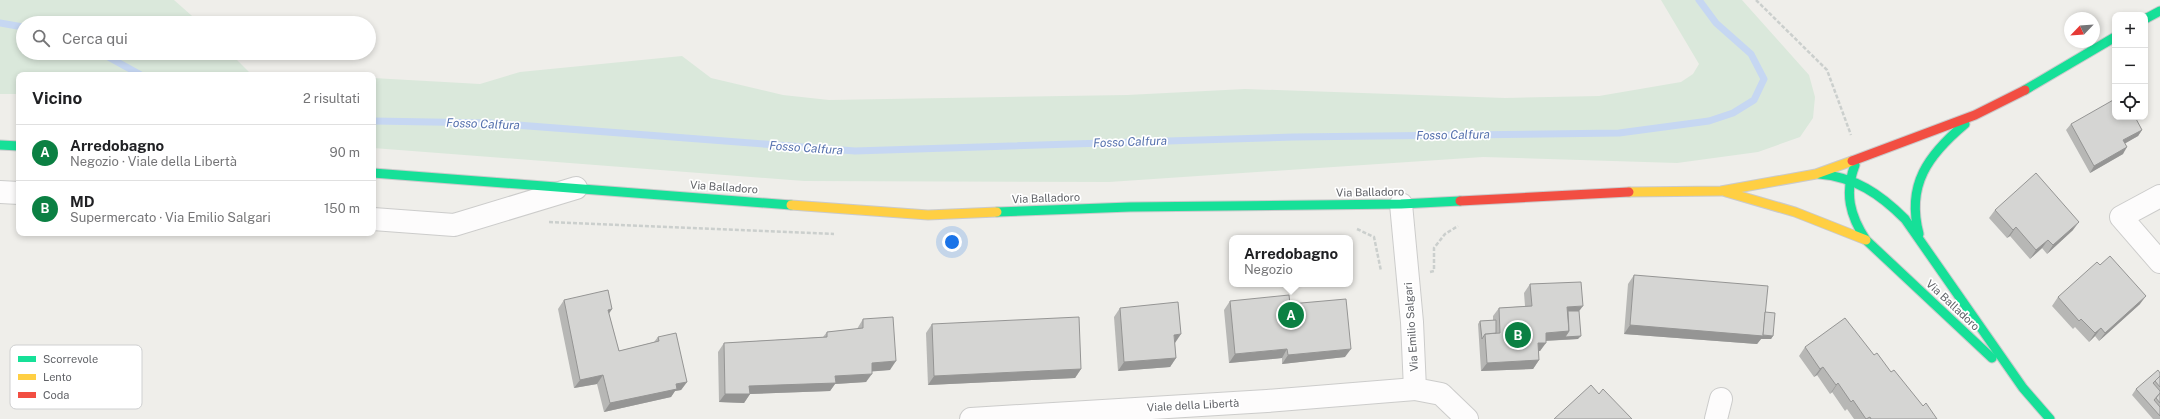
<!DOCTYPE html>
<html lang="it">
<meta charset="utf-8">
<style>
body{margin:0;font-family:"Public Sans",sans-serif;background:#f6f6f6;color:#202124}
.controls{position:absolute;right:12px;top:12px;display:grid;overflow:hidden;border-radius:8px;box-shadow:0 2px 6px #0003}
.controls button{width:36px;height:36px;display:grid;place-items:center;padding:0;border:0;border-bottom:1px solid #e0e0e0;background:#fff;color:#202124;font:20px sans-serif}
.compass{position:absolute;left:2064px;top:12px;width:36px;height:36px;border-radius:50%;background:#fff;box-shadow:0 2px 6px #0003;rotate:245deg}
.you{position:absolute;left:952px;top:242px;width:14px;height:14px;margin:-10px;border:3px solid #fff;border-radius:50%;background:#1a73e8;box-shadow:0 0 0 6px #1a73e833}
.badge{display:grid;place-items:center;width:26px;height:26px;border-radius:50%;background:#0b8043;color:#fff;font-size:13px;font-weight:700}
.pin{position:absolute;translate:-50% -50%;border:2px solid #fff;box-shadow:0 1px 4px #0006}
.popup{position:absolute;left:1229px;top:235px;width:124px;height:52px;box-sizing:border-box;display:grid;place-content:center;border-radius:8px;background:#fff;filter:drop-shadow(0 1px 3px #0005);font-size:13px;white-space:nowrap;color:#757577}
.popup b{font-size:15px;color:#202124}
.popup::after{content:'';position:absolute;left:50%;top:100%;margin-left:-8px;border:8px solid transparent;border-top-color:#fff}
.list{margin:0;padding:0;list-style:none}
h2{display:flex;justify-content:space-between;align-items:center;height:52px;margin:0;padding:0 16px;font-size:17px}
h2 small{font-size:13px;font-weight:400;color:#757577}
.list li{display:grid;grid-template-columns:26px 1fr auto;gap:12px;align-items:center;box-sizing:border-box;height:56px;padding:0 16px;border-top:1px solid #e0e0e0}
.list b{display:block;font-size:15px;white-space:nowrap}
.list p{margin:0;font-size:13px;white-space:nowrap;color:#757577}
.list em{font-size:13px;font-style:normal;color:#757577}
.icon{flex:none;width:22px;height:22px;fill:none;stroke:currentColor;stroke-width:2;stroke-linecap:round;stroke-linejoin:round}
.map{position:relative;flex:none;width:2160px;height:419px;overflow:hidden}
.search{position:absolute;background:#fff;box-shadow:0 2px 6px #0003;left:16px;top:16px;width:360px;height:44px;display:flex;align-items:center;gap:10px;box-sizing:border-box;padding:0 14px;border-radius:22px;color:#757577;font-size:15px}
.panel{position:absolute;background:#fff;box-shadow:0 2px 6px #0003;left:16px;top:72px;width:360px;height:164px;border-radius:8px}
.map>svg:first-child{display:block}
.green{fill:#dae8db}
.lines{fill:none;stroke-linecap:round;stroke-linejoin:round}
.stream{stroke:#c6d7f2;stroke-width:7}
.street-casing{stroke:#cccccb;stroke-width:24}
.fast-casing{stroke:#cacacb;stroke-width:11}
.slow-casing{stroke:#cacacb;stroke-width:11}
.jam-casing{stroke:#cacacb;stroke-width:11}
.path{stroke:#cbcfcd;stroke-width:2.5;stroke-dasharray:4 2;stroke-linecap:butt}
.street{stroke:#fdfcfc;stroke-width:22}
.fast{stroke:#16e098;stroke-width:9}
.slow{stroke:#ffcf43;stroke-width:9}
.jam{stroke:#f24e42;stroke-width:9}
.wall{fill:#b7b7b5}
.shaded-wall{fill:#959594}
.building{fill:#d5d5d3;stroke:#959594}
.labels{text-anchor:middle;stroke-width:3.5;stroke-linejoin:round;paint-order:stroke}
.street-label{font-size:11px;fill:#606267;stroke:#fff}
.water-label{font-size:12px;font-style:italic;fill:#5571ae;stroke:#fff}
.key{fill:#fff;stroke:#cfd0d1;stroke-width:1}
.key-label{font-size:11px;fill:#606267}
</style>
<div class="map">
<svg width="2160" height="419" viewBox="0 0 2160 419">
<rect width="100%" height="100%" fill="#efeeea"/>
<g class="green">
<path d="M0,0H174L200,23H23V53H230L249,72L312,75H19V94H0Z"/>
<path d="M1661,0H1742L1809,75L1815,97L1813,118L1800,137L1758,152L1677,163L1483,157L1109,182L804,181L373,148V78L480,84L520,72L682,56L711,78L783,95L829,100L1127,95L1245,89L1505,98L1599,96L1681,82L1693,74L1699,64Z"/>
</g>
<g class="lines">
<g class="stream">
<path d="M0,23L23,27"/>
<path d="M101,53L141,75"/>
<path d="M373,121L490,123L855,151L1293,137L1619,133L1709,121L1733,113L1754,100L1764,79L1751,54L1716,23L1699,0"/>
</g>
<g class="street-casing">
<g id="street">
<path d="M0,192L19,193"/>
<path d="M2160,196L2121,217L2160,262"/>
<path d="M1401,204L1412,322L1415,389L1441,394L1467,419"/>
<path d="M373,219L454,225L576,188"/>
<path d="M971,419L1267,401L1415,389"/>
<path d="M1716,419L1721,399"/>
</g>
</g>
<g class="fast-casing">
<g id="fast">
<path d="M2145,19L2160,11"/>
<path d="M2025,90L2115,37"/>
<path d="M0,145L19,146"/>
<path d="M1855,165C1844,193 1850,216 1866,240L1992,358"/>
<path d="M373,173L791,205"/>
<path d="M1819,174C1855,177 1880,194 1905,219L2023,388L2050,419"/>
<path d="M997,212L1130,207L1401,204L1460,201"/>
<path d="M1919,234C1906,185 1928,155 1965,124"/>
</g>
</g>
<g class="slow-casing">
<g id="slow">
<path d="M1629,192L1721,191L1816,174L1852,161"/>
<path d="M1726,192L1795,212L1866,240"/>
<path d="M791,205L928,215L997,212"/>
</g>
</g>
<g class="jam-casing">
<g id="jam">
<path d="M1852,161L1975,115L2025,90"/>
<path d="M1460,201L1629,192"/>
</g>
</g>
<g class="path">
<path d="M1756,0L1827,70L1851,135"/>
<path d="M549,222L834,234"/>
<path d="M1357,229L1374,237L1381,271"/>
<path d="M1430,272L1434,271V248L1445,234L1458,226"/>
</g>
<use href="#street" class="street"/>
<use href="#fast" class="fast"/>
<use href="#slow" class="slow"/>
<use href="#jam" class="jam"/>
</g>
<g class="wall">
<path d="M2071,124L2142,130L2138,136L2125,143L2123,154L2090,173L2066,130Z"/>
<path d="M1995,210L2073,230L2047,254L2042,248L2030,259L2010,236L2007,238L1989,218Z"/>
<path d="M2100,265L2140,304L2099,341L2095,336L2089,342L2075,327L2073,329L2052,306L2058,297Z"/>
<path d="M1634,275L1765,312L1773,336L1771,339H1761L1757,344L1624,334L1628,284Z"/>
<path d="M1530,284L1579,311L1578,339L1546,341L1540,351H1539V360L1533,369L1481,371L1478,324L1480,321L1493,320V316L1499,308L1525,306L1524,293Z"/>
<path d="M564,300L612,309L609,314L619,351L654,342L658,337L687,382L681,390L675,391L671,397L604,412L597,384L574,388L558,309Z"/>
<path d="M1230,301L1290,304L1345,357L1282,364V358L1229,363L1224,310Z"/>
<path d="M1120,308L1175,343L1176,358L1170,367L1118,371L1114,317Z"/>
<path d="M863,319L890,370L872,371L866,382L835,384L830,391L750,394L744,403L719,402L718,352L724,343L823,337L827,332L857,329Z"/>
<path d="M932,324L1081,369L1075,378L928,385L926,333Z"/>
<path d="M1805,347L1874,355L1923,406L1937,419H1854L1847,409L1845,411L1832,392L1830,394L1817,375L1814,377L1799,356Z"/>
<path d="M2160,373V419H2153L2132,395L2136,389Z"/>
</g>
<g class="shaded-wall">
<path d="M2142,130L2138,136L2119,147L2123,140Z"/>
<path d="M2127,147L2123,154L2090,173L2094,166Z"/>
<path d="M2079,222L2073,230L2047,254L2053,245Z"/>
<path d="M2016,227L2010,236L2007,238L2013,230Z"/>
<path d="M2048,240L2042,248L2030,259L2036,250Z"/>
<path d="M2146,296L2140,304L2099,341L2105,333Z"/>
<path d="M1583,306L1577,314L1564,315L1567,307Z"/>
<path d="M612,309L606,317L608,310Z"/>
<path d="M1630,325L1773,336L1771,339H1761L1757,344L1624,334Z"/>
<path d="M2101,328L2095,336L2089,342L2095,333Z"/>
<path d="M1569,331L1581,336L1578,339L1540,341L1546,333Z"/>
<path d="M1181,334L1175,343L1174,335Z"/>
<path d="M1538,343H1546L1540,351L1532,352Z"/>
<path d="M1287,349L1282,358L1229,363L1235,354Z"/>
<path d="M1351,349L1345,357L1282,364L1288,355Z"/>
<path d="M1176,358L1170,367L1118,371L1124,362Z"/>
<path d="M1539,360L1533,369L1481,371L1487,363Z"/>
<path d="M896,361L890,370L866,372L872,363Z"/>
<path d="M1823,367L1817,375L1814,377L1820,369Z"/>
<path d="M1081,369L1075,378L928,385L934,376Z"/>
<path d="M872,374L866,382L835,384L830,391L750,394L744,403L719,402L725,394L749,386L835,376Z"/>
<path d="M603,375L597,384L574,388L580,380Z"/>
<path d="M687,382L681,390L675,391L671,397L604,412L610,403L676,384Z"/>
<path d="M1838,383L1832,392L1830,394L1836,385Z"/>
</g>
<g class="building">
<path d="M2115,99V117H2135L2142,130L2123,140L2127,147L2094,166L2071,124Z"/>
<path d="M2036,173L2079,222L2053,245L2048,240L2036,250L2016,227L2013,230L1995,210Z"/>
<path d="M2110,256L2146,296L2105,333L2101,328L2095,333L2081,319L2079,321L2058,297L2097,262L2100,265Z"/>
<path d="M1634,275L1768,286L1763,336L1630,325Z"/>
<path d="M1581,282L1583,306L1567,307L1569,331L1546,333V343H1538L1539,360L1487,363L1485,334L1500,333L1499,308L1532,306L1530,284Z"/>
<path d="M608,290L612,309L608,310L619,351L659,341L658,337L676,333L687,382L676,384L677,389L610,403L603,375L580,380L564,300Z"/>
<path d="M1289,295L1290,304L1346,299L1351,349L1288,355L1287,349L1235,354L1230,301Z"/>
<path d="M1178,302L1181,334L1174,335L1176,358L1124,362L1120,308Z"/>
<path d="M1568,311H1579L1581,336L1565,337L1569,331Z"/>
<path d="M1765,312L1775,313L1773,336L1763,335Z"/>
<path d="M893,317L896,361L872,363V374L835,376L836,383L749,386L750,394H725L724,343L827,337V332L863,328V319Z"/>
<path d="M1079,317L1081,369L934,376L932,324Z"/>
<path d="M1845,318L1874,355L1877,353L1891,372L1894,370L1923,406L1926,403L1937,419H1871L1870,417L1866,419L1853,400L1851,402L1838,383L1836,385L1823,367L1820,369L1805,347Z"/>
<path d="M1496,320V333L1485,334L1482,339L1480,321Z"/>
<path d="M2158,370L2160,373V376L2153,383L2160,391V393L2154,400L2160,407V416L2136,389Z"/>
<path d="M2160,376V387L2155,381Z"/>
<path d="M1591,385L1599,394L1603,389L1632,419H1554Z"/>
<path d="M2160,393V403L2156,398Z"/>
</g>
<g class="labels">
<g class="street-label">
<text transform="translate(724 187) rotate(4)" y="4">Via Balladoro</text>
<text transform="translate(1370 192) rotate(-1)" y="4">Via Balladoro</text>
<text transform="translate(1046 198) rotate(-2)" y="4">Via Balladoro</text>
<text transform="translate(1953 305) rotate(43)" y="4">Via Balladoro</text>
<text transform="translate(1411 327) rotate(-94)" y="4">Via Emilio Salgari</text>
<text transform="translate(1193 405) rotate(-3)" y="4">Viale della Libertà</text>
</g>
<g class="water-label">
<text transform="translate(483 124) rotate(2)" y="4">Fosso Calfura</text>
<text transform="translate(1453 135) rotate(-1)" y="4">Fosso Calfura</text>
<text transform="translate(1130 142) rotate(-2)" y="4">Fosso Calfura</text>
<text transform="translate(806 148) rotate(4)" y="4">Fosso Calfura</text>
</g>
</g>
<rect x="10" y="345" width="132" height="64" rx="6" class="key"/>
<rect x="18" y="356" width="18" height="6" fill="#16e098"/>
<rect x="18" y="374" width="18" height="6" fill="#ffcf43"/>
<rect x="18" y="392" width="18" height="6" fill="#f24e42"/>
<g class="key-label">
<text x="43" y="363">Scorrevole</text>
<text x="43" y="381">Lento</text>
<text x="43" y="399">Coda</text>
</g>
</svg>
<div class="controls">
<button>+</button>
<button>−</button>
<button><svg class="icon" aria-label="locate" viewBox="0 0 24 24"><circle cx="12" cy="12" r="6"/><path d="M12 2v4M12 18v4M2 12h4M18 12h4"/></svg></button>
</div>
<svg class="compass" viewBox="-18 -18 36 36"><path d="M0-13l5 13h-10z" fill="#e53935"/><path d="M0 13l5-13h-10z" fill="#757577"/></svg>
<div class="you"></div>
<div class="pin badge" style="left:1291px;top:315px">A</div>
<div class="popup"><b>Arredobagno</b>Negozio</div>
<div class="pin badge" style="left:1518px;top:335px">B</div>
<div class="search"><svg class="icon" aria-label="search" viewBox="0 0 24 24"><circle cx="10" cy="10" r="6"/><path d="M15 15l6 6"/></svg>Cerca qui</div>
<section class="panel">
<h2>Vicino<small>2 risultati</small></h2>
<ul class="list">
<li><span class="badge">A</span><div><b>Arredobagno</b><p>Negozio · Viale della Libertà</p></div><em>90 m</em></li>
<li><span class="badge">B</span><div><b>MD</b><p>Supermercato · Via Emilio Salgari</p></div><em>150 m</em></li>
</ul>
</section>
</div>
